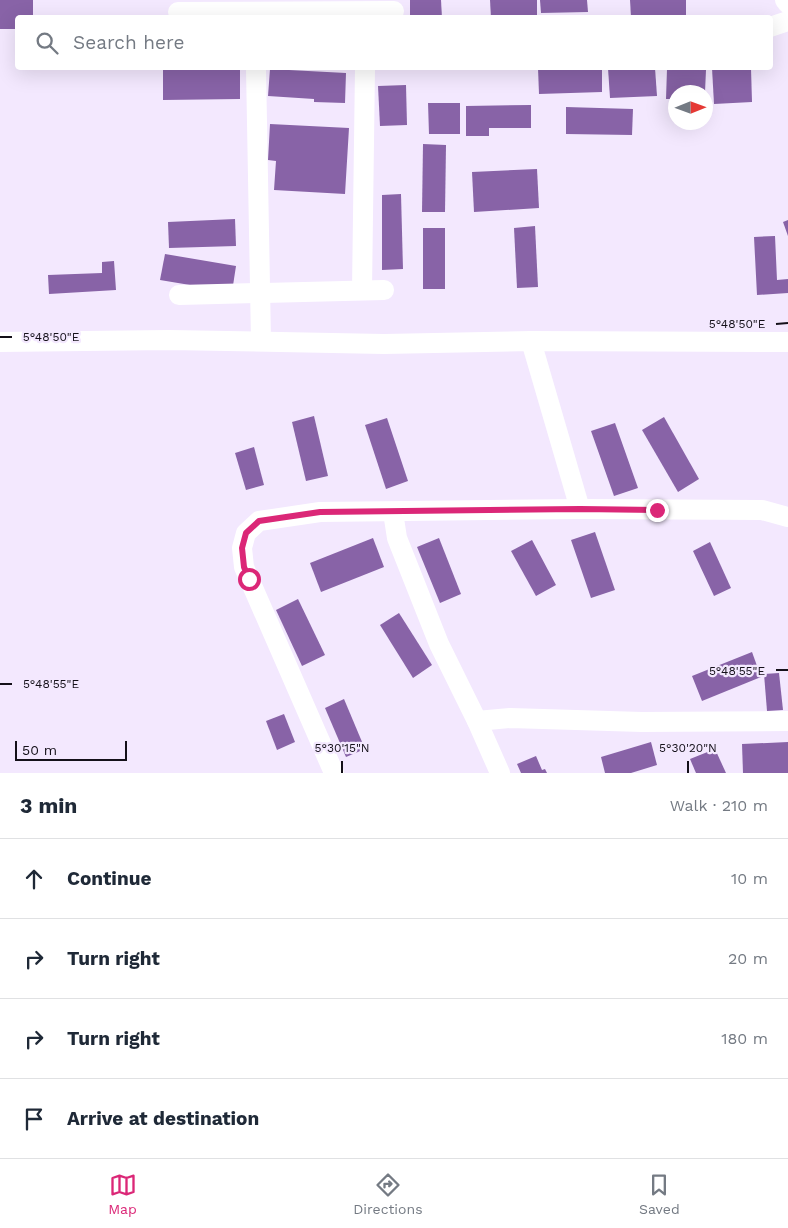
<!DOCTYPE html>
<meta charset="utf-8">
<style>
body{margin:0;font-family:"Work Sans",sans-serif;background:#f6f6f7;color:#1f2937}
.compass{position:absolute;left:668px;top:85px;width:45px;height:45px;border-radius:50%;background:#fff;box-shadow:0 5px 20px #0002;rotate:89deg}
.scale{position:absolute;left:15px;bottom:12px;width:112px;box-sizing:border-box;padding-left:5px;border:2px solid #141019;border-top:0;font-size:14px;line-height:18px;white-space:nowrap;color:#141019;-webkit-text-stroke:4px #f3e8fe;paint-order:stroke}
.stop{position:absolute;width:15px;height:15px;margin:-11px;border:4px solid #db2777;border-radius:50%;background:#fff}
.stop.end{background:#db2777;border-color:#fff;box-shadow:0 1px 5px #0008}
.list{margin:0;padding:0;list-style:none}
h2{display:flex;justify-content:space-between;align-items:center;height:65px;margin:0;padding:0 20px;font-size:21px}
h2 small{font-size:16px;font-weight:400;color:#747a83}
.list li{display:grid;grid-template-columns:32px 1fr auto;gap:15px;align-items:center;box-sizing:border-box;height:80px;padding:0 20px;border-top:1px solid #e0e1e3}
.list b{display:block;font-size:19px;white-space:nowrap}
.list em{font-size:16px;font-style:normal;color:#747a83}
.icon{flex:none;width:28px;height:28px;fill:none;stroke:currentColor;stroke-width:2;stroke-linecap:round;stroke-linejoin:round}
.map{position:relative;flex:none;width:788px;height:773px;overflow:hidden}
.search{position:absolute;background:#fff;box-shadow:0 5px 20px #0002;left:15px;right:15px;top:15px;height:55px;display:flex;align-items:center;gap:12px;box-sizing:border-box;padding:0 18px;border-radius:5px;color:#747a83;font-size:19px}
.sheet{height:385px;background:#fff}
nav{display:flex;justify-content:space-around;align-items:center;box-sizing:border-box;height:70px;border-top:1px solid #e0e1e3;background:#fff;font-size:14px;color:#747a83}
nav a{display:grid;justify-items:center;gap:2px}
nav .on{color:#db2777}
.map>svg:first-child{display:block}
.building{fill:#8863a7}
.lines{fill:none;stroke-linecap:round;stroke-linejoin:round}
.minor{stroke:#fff;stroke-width:20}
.route{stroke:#db2777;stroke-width:6}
.ticks{fill:none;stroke:#141019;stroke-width:2}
.ticks-label{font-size:12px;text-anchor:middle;fill:#141019;stroke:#f3e8fe;stroke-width:4.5;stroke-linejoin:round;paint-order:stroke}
</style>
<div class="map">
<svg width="788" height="773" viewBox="0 0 788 773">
<rect width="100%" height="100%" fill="#f3e8fe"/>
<g class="building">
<path d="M0,0H33V18H18V29H0Z"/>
<path d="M410,0H441L442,18H410Z"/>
<path d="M490,0H537V18H491Z"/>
<path d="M540,0H587L588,12L541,13Z"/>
<path d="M630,0H686V16L631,17Z"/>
<path d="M240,68V99L163,100V69Z"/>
<path d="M538,68H602V92L539,94Z"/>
<path d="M608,68H655L657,96L610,98Z"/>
<path d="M712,68H751L752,102L714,104Z"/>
<path d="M270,69L346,73L345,103L314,102V99L268,96Z"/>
<path d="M667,69L706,70L705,92H676V99H666Z"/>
<path d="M406,85L407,125L380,126L378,86Z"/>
<path d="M428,103H460V134H429Z"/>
<path d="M531,105V128H489V136H466V106Z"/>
<path d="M566,107L633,109L632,135L566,134Z"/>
<path d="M270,124L349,128L345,194L274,190L276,161L268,160Z"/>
<path d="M423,144L446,145L445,212H422Z"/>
<path d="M537,169L539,208L474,212L472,172Z"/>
<path d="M401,194L403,269L382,270V195Z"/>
<path d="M235,219L236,246L169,248L168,222Z"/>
<path d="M788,220V236L783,222Z"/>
<path d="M535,226L538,287L517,288L514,228Z"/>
<rect x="423" y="228" width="22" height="61"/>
<path d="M775,236L777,280L788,279V293L757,295L754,237Z"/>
<path d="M165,254L236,266L232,292L160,280Z"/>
<path d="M114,261L116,290L49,294L48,275L102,273V262Z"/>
<path d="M314,416L328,476L306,481L292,422Z"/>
<path d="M664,417L699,479L678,492L642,430Z"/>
<path d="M387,418L408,481L386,489L365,425Z"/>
<path d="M615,423L638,488L614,496L591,431Z"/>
<path d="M254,447L264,485L246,490L235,453Z"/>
<path d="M595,532L615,590L591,598L571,540Z"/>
<path d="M373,538L384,567L321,592L310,563Z"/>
<path d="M439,538L461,594L440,603L417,547Z"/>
<path d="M532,540L556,585L536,596L511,551Z"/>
<path d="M710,542L731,588L714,596L693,551Z"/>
<path d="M298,599L325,655L302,666L276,610Z"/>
<path d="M399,613L432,665L413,678L380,625Z"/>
<path d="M752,652L761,677L702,701L692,676Z"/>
<path d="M779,673L783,710L767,711L764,674Z"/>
<path d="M344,699L365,749L346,757L325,708Z"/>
<path d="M284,714L295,742L277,750L266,721Z"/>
<path d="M651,742L657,765L631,773H605L601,757Z"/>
<path d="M788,742V773H743L742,744Z"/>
<path d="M715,749L726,773H696L690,759Z"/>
<path d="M536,756L542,770L545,769L547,773H521L517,764Z"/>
</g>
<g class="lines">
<g class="minor">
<path d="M785,0L788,4"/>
<path d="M178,12L394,11"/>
<path d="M770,27L788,21"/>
<path d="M256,68L261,341"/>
<path d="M362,290L365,68"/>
<path d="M179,295L384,290"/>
<path d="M531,341L580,509"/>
<path d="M0,342L169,340L384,344L531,341L788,342"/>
<path d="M393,512L397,538L439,644L477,721L500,773"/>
<path d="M477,721L510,718L642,722L788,721"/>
<path d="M334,773L244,567L242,548L246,533L259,521L320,512L580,509L762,510L788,517"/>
</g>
</g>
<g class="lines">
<path class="route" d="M249,579L244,567L242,548L246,533L259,521L320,512L580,509L657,510"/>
</g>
<path class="ticks" d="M776,324L788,323M0,337H12M776,670H788M0,684H12M342,761V773M688,761V773"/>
<g class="ticks-label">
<text x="737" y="328">5°48'50"E</text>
<text x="51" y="341">5°48'50"E</text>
<text x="737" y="675">5°48'55"E</text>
<text x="51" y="688">5°48'55"E</text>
<text x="342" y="752">5°30'15"N</text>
<text x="688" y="752">5°30'20"N</text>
</g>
</svg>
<svg class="compass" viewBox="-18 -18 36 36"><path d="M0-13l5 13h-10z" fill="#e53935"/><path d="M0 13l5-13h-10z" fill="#747a83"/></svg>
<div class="scale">50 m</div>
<div class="stop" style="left:249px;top:579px"></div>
<div class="stop end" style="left:657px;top:510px"></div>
<div class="search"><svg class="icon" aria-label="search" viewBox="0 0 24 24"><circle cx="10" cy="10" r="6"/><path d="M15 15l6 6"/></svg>Search here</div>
</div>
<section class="sheet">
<h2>3 min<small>Walk · 210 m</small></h2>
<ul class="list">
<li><svg class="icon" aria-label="ahead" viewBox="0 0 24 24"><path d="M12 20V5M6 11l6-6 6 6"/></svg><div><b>Continue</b></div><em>10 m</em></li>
<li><svg class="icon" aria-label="right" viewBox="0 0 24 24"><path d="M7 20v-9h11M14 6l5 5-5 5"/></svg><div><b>Turn right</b></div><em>20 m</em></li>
<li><svg class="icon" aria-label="right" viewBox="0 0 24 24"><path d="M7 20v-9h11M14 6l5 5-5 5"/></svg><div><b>Turn right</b></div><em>180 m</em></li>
<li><svg class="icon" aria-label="arrive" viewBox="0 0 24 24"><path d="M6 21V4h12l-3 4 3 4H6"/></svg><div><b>Arrive at destination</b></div></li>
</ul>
</section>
<nav>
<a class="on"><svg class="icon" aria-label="map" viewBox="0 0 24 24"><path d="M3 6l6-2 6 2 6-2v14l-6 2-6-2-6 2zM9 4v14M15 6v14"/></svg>Map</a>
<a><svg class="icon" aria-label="directions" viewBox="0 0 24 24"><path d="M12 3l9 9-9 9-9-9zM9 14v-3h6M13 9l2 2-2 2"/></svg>Directions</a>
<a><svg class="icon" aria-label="saved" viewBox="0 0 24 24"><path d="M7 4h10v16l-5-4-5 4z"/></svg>Saved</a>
</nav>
